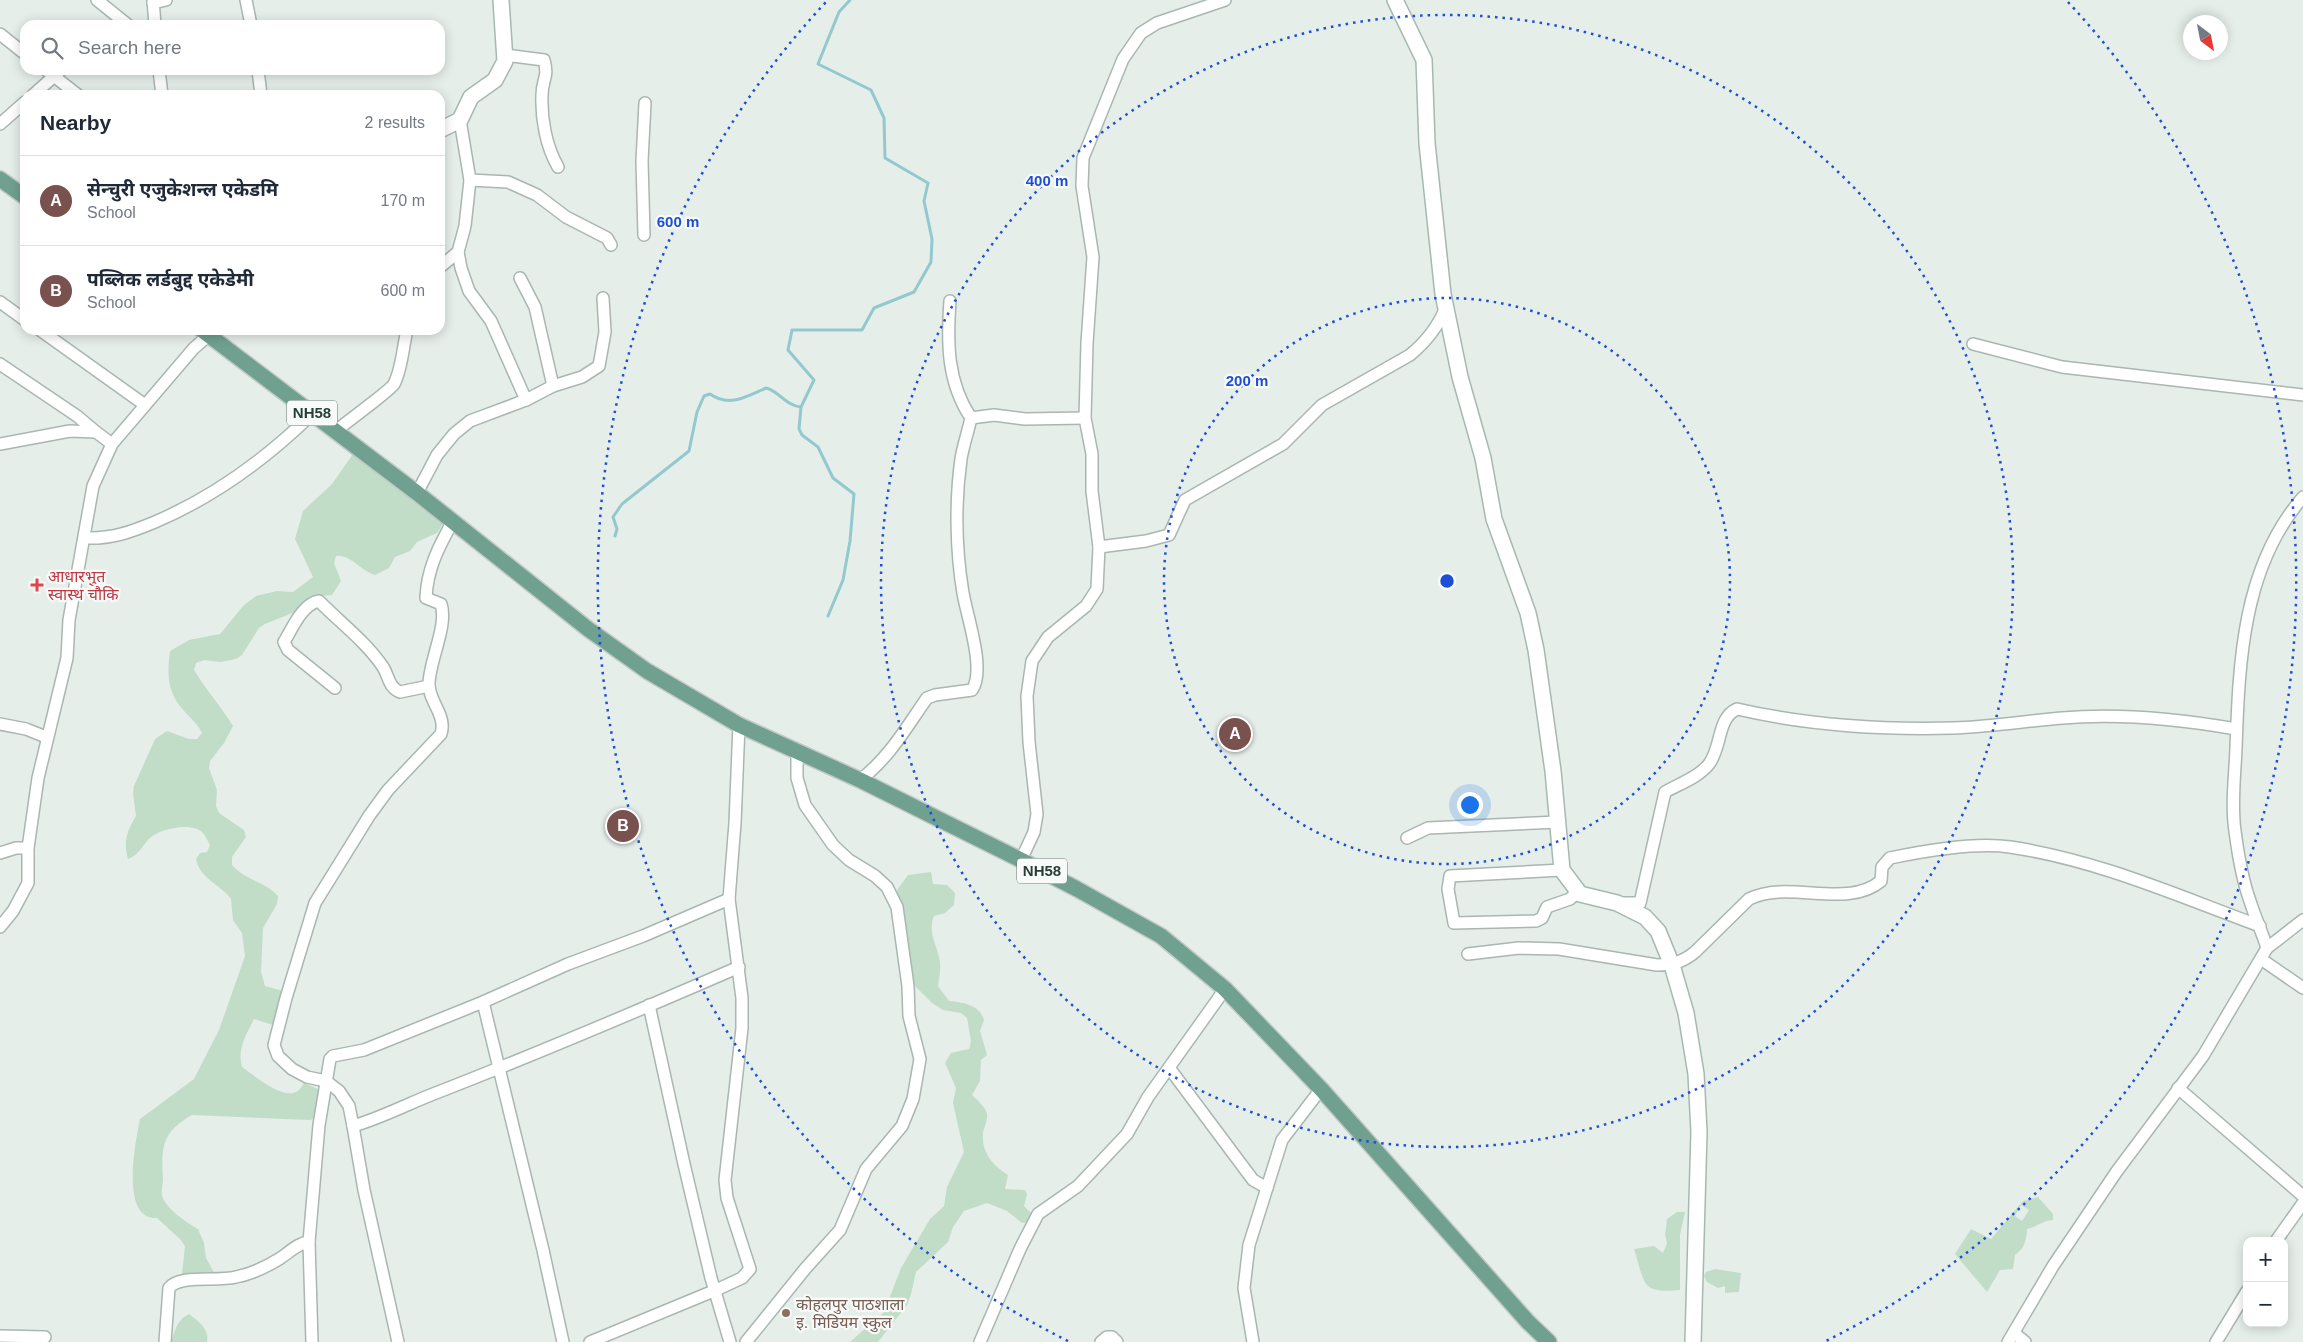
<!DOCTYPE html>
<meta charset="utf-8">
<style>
body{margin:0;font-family:Arial,"Noto Sans Devanagari",sans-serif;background:#f2f2f3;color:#1f2937}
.controls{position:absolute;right:15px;bottom:15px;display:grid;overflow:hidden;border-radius:10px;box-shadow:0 2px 12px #0003}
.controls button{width:45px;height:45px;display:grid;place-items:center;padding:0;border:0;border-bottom:1px solid #e0e1e3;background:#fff;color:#1f2937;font:25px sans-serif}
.compass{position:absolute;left:2183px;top:15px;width:45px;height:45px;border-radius:50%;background:#fff;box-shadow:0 2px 12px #0003;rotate:148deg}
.you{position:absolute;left:1469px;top:804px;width:18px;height:18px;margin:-12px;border:4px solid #fff;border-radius:50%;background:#1a73e8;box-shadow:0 0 0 8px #1a73e833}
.badge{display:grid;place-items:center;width:32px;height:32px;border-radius:50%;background:#79514e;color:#fff;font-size:16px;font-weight:700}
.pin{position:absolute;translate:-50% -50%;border:2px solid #fff;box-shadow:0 1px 5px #0006}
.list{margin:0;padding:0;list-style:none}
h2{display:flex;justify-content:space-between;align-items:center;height:65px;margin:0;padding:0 20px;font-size:21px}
h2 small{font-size:16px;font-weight:400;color:#747a83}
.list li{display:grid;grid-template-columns:32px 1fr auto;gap:15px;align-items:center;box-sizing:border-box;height:90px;padding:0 20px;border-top:1px solid #e0e1e3}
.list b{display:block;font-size:19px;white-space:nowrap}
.list p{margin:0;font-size:16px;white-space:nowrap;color:#747a83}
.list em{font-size:16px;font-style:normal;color:#747a83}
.icon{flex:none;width:28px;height:28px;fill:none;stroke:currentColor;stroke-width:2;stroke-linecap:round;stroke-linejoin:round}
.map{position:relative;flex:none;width:2303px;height:1342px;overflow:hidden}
.search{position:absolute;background:#fff;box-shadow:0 2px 12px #0003;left:20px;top:20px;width:425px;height:55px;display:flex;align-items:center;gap:12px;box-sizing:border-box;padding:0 18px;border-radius:15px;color:#747a83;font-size:19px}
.panel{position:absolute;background:#fff;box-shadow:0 2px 12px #0003;left:20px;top:90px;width:425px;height:245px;border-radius:15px}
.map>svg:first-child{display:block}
.green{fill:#c1ddc7;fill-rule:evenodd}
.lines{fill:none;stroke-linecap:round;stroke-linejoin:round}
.stream{stroke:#93c9ce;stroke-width:3}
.street-casing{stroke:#a9b6b1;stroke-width:14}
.secondary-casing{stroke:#a6b9b1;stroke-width:18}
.primary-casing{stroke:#c2c9c7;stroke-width:18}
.street{stroke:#fff;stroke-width:11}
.secondary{stroke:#fff;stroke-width:15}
.primary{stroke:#6fa090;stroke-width:15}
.ring{fill:none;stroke:#1d4ed8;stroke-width:2.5;stroke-dasharray:2.5 5}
.health-dot{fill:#e0444e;stroke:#f7faf8;stroke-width:2}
.education-dot{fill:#8d6e63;stroke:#f7faf8;stroke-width:2}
.labels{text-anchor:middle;stroke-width:4.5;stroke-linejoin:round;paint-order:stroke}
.shield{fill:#f7faf8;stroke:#657771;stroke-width:1}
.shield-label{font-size:15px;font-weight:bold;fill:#263f37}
.health-label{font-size:16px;fill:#be3a42;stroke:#f7faf8;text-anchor:start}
.education-label{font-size:16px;fill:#785e54;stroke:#f7faf8;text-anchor:start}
.centre{fill:#1d4ed8;stroke:#f7faf8;stroke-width:2.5}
.ring-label{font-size:15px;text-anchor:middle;font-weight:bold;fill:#1d4ed8;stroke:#f7faf8;stroke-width:4.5;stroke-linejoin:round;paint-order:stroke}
</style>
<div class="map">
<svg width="2303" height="1342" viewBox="0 0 2303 1342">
<rect width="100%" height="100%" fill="#e6eeea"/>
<g class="green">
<path d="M353,454L446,520L437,533L417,542L410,551L395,557L389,568L375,575C362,572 350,554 336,556L334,563L341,581L332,595L313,597L295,612L265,624L259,628L242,655L236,659L220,662L204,660L196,663L194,670C206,690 221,706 233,726L224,743L210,761L209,768L217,790L216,806L219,813L244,830L246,837L232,857V865C248,882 263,880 278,896L277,904L263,928L261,972L265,986L283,991L273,1025L254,1019C246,1035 237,1049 242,1067C253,1075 282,1099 296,1092C299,1091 302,1086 304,1083L318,1089L319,1094L316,1118L310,1120L192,1115C162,1132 161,1147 163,1179C163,1184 161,1190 162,1195C165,1208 187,1223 198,1229L204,1243L206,1258L216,1276L182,1274L185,1246L181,1240L157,1218C119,1220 136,1140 140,1119L194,1079L219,1030L245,956L242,933L233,920L231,899C220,884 200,879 196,859L200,853L207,852L210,845C208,841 205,835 202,832C190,822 160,829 150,838C142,846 139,855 128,859C123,841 127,831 136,816L133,794L134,786L155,739L167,731L189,739H197L202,733C198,724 191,719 184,711C167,692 167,675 170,651L189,640L220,634L244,605L256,596L277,591L293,592L313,577L295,539L303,511L332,484Z"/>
<path d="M931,872L933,884L947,885L955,893L954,905L945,913L934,916C927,933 938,946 940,962C941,970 939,979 938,986L949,1001C963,1002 980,1005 984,1020L980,1031L987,1055L981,1060L980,1081L972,1095C977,1100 985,1106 987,1114C988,1120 984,1127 983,1133C981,1152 993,1166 1008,1175L1005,1189L1025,1190L1027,1194L1024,1206L1032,1214L1029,1222L1022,1223L1007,1211L987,1203L964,1211L953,1227L948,1242L916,1272L911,1294L907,1305L878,1342H850L884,1312L901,1268L930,1219L944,1206L947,1187L964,1152L953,1103L956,1088L945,1063L951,1053L969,1049L971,1041L967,1018L961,1013L943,1010L932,1003L912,983L908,963L905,916L897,894V890L908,875Z"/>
<path d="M2038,1197L2053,1214V1220C2043,1220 2037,1227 2027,1229C2026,1241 2025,1248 2015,1255L2013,1269L2000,1270L1987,1292L1955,1254L1971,1229L1991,1239L2023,1201ZM2021,1205L2029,1210L2022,1221L2015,1216Z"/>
<path d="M1677,1212H1685L1680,1235V1290C1640,1294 1645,1283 1634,1249L1654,1246L1663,1253L1667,1243L1665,1235L1667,1219Z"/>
<path d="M1715,1269L1741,1273L1739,1292L1725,1293V1286L1718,1288L1707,1282L1704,1276L1706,1272Z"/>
<path d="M189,1314C198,1321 210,1329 207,1342H171C175,1331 177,1319 189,1314Z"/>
</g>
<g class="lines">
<g class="stream">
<path d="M615,536L617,529L613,517L622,504L689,451L697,412L704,396L710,394C730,408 747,396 766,388C779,391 786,406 801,407"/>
<path d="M828,616L843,580L850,541L854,494L833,478L818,447L802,435L799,429L801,407L814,380L788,350L792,330H862L874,308L914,292L931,262L932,239L924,201L928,183L885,158L884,118L871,90L818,64L839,12L850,0"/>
</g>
<g class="street-casing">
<g id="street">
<path d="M97,0L128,25"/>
<path d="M153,0L155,25"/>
<path d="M246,0L251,25"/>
<path d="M153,3L166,0"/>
<path d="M0,34L25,54"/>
<path d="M505,55L544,60C549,78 542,79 542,95C541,119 546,146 558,167"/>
<path d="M46,70L78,95"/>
<path d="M159,70L162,95"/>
<path d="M258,70L261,95"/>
<path d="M33,95L61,70"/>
<path d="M460,120L470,180L465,226L458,252L461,268L469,291L491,321L526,400"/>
<path d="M0,124L25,102"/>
<path d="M470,180L508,182L537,195L566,217L607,238L611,245"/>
<path d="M644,235L642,161L645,103"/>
<path d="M440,267L458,252"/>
<path d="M520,278L535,307L553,386"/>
<path d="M0,302L25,320"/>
<path d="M40,330L145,405"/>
<path d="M1973,344L2062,367L2303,395"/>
<path d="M0,364L77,416L96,432"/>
<path d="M971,418L994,415L1025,419L1085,418"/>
<path d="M336,431C346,422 390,391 394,384C402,369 403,346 407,330"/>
<path d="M0,444L70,431L96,432L112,444"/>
<path d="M417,493L437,455L454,434L470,421L526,400L553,386L582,377L599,366L605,332L603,298"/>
<path d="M453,521C439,546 427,569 426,598L441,604C448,625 430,659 429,683C428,701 447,715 441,734L388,790L369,816L315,903L286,998L274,1045L278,1056L292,1069L307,1077L326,1081L339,1091L349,1106L353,1126C384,1117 411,1102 441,1091C541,1052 640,1010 739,967"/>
<path d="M85,538C112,539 131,532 155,522C216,496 266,459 313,413"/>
<path d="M1099,547L1146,541L1169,535L1185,500L1283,444L1322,405L1410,355C1427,341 1438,327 1446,307"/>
<path d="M335,688L288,650L284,642C292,629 302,604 319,601L322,604C342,624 367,643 383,667C389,676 388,687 400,692L429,686"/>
<path d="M0,724L26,729L46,737"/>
<path d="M860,780C889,758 906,728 927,698L935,695L972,690C986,670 967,617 963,593C956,551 955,502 961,459C963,446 968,432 971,418C947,382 947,343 950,301"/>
<path d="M1407,838L1428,828L1558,822"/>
<path d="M0,853L16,848H28"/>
<path d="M1021,860L1034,832L1037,814L1029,742L1027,696L1032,661L1048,637L1086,606L1097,589L1099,547L1092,491V454L1085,418L1087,343L1093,257L1082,186L1083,158L1123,59L1141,33L1157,23L1225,0"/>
<path d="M1562,870L1450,876L1448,889L1454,923L1536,921L1542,918L1547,907L1570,899L1578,891"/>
<path d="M1619,903H1640L1665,792C1679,784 1699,777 1709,764C1722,747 1717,718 1737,709C1807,725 1881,730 1953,728C1990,727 2026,721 2062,718C2120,713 2179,719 2236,729"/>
<path d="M0,927L13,911L28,883V848L38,778L67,658L69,620L93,486L112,444L194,348L209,335"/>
<path d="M2267,948C2262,932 2255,917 2250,901C2242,879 2238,854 2235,831C2231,804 2235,775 2236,748C2239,660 2243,566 2303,497"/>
<path d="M1468,954L1519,948L1559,949L1657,965C1672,965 1683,962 1695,952L1749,899C1789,879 1846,910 1881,881L1882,867L1890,858C1923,851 1977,842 2010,847C2098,860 2178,896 2260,926"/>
<path d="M2261,959L2303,988"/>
<path d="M483,1002L543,1250L563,1342"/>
<path d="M649,1005L684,1164L711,1278L730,1342"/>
<path d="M1170,1069L1253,1180L1267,1188"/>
<path d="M2178,1088L2303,1196"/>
<path d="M353,1126L364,1190L398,1342"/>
<path d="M2276,1241L2303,1203"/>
<path d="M2014,1333L2025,1342"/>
<path d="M0,1336L45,1337"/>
<path d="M165,1342L169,1288C180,1274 216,1282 236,1277C251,1274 266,1267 279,1259C289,1253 297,1243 309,1242"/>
<path d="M312,1342L309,1242L319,1125L330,1059L333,1056L364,1050L483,1002L568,964L643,936L729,899"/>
<path d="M590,1342L716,1290L742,1278L750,1269L727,1198L725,1180L742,1028V998L729,899L735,823L739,725"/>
<path d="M746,1342L805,1269L840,1230L866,1169L902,1126L913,1099L920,1059L909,1016L908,986L897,907L887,887L875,876L849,860L833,845L805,805L797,778V753"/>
<path d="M980,1342L1020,1249L1038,1214L1078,1186L1127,1134L1148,1097L1225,989"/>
<path d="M1101,1342L1107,1337H1112L1117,1342"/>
<path d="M1253,1342L1244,1288L1249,1245L1282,1140L1321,1089"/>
<path d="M2008,1342L2053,1266L2117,1171L2203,1056L2267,948L2303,920"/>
<path d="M2216,1342L2247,1291"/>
</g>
</g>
<g class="secondary-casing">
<g id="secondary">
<path d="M1395,0L1424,60L1427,143L1443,294L1460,377L1483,458L1494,519L1528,613L1536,650L1553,771L1562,870L1580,894L1617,903L1645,917L1658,931L1672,965L1686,1013L1696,1074L1699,1132L1693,1342"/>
<path d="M440,130L460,120L471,97L495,80L505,61L501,0"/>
</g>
</g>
<g class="primary-casing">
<g id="primary">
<path d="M0,179L25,197"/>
<path d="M202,330L417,493L588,629L647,671L739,725L860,780L1021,860L1077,889L1161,936L1225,989L1321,1089L1528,1322L1549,1342"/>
</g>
</g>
<use href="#street" class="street"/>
<use href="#secondary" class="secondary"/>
<use href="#primary" class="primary"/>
</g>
<g class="ring">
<circle cx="1447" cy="581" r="283"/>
<circle cx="1447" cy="581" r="566"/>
<path d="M1068 1341A849 849 0 0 1 826 2M2068 2A849 849 0 0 1 1826 1341"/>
</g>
<path class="health-dot" d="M34.5 577.5h5v5h5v5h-5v5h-5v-5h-5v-5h5z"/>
<circle class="education-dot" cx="786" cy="1313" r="5"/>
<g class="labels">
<g class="shield">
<rect x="287" y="400.5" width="50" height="25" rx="4"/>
<rect x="1017" y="858.5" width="50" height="25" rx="4"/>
</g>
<g class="shield-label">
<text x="312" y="418">NH58</text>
<text x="1042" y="876">NH58</text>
</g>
<g class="health-label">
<text x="48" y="582">आधारभुत<tspan x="48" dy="18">स्वास्थ चौकि</tspan></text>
</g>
<g class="education-label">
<text x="796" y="1310">कोहलपुर पाठशाला<tspan x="796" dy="18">इ. मिडियम स्कुल</tspan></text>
</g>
</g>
<circle cx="1447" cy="581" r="8" class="centre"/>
<g class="ring-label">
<text x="1047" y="186">400 m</text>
<text x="678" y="227">600 m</text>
<text x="1247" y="386">200 m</text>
</g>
</svg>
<div class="controls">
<button>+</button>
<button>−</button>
</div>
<svg class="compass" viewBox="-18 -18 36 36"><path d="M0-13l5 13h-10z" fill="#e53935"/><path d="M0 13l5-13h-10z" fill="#747a83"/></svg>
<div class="you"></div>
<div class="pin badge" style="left:1235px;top:734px">A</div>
<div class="pin badge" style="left:623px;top:826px">B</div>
<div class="search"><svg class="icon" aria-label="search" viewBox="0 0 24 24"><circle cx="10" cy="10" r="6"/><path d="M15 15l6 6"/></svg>Search here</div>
<section class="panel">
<h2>Nearby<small>2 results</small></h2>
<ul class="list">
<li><span class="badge">A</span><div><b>सेन्चुरी एजुकेशन्ल एकेडमि</b><p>School</p></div><em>170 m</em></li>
<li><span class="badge">B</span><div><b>पब्लिक लर्डबुद्द एकेडेमी</b><p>School</p></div><em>600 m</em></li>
</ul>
</section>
</div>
